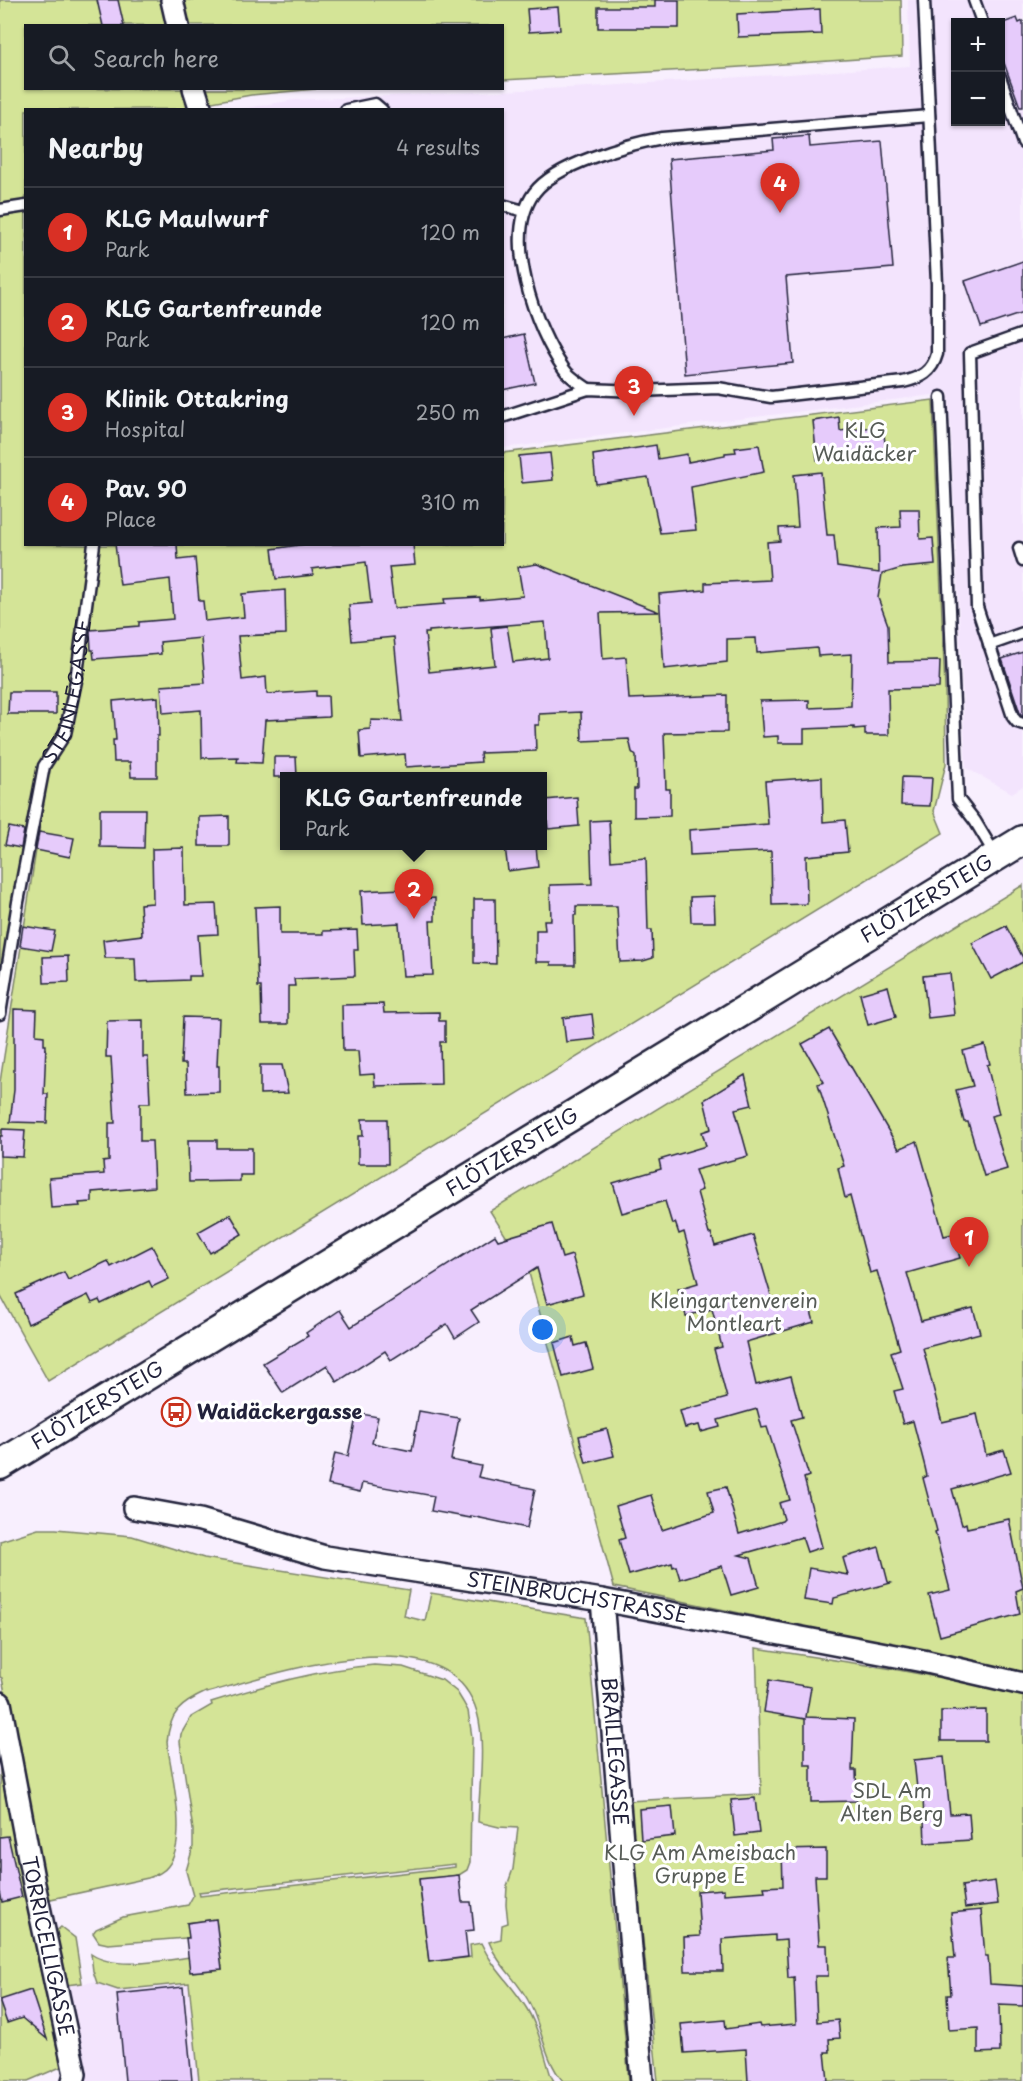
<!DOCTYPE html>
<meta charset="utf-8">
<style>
body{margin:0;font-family:"Playpen Sans",sans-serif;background:#242831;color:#f1f3f6}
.controls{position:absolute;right:18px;top:18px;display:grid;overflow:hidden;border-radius:0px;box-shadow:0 2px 4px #0004}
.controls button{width:54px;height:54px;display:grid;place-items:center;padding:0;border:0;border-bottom:2px solid #363941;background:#171b24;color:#f1f3f6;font:30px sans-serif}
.you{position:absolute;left:543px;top:1330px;width:21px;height:21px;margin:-15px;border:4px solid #fff;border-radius:50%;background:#1a73e8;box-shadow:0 0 0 9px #1a73e833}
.badge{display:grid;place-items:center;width:39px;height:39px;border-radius:50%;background:#d93025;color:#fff;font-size:20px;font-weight:700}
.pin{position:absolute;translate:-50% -50px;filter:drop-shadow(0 2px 3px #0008)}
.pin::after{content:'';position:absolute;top:32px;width:21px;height:18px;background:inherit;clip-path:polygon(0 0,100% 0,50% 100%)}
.popup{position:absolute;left:280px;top:772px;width:267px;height:78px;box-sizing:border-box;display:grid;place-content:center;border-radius:0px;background:#171b24;filter:drop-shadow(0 2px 4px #0005);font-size:20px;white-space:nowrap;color:#9ea1a6}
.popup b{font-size:22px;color:#f1f3f6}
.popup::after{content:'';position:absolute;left:50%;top:100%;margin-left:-12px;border:12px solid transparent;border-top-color:#171b24}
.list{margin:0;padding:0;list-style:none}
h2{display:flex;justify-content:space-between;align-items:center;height:78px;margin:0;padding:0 24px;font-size:26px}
h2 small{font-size:20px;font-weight:400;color:#9ea1a6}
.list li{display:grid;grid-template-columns:39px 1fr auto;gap:18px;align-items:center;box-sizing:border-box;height:90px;padding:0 24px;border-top:2px solid #363941}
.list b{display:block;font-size:22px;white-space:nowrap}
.list p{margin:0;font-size:20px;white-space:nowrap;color:#9ea1a6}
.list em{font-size:20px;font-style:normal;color:#9ea1a6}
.icon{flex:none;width:33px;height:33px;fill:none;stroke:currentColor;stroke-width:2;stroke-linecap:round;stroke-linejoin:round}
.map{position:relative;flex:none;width:1023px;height:2081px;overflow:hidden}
.search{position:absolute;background:#171b24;box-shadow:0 2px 4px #0004;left:24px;top:24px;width:480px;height:66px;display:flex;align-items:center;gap:15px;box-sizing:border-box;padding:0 21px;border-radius:0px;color:#9ea1a6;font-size:22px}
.panel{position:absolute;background:#171b24;box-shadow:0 2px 4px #0004;left:24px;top:108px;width:480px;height:438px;border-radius:0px}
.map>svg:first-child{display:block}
.built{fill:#f3e4fd;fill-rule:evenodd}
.green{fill:#d4e497;stroke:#7b8369;stroke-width:1.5;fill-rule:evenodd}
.building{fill:#e6cbfb;stroke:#22223b;stroke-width:1.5;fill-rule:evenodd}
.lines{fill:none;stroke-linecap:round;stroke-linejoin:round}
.lane-casing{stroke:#22223b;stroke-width:15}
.street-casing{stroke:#22223b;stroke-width:26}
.secondary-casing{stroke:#22223b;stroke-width:33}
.lane{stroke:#fff;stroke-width:10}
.street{stroke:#fff;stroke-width:21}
.secondary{stroke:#fff;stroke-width:28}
.labels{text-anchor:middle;stroke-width:6;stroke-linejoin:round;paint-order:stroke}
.park-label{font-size:20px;fill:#575c57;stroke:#fff}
.street-label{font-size:20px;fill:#22223b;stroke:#fff}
.poi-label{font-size:20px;font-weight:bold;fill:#22223b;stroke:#fff;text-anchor:start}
</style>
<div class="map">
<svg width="1023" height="2081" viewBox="0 0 1023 2081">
<rect width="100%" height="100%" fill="#f8effe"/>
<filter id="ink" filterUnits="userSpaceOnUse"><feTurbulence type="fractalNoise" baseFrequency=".0167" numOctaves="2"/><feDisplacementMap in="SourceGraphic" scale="12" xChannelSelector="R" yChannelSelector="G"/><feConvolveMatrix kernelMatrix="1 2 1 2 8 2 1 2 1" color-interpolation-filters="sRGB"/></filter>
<g filter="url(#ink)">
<g class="built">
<path d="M908,0H1023V786L1012,793L966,768L949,393L503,448L502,110H234L294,100L589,87L910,66ZM956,22H1000V122H956Z"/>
<path d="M94,1982L118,1990L189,1983L199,2081H87L85,2061L66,1985Z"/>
</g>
<g class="green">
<path d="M0,0H160L167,25L26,26V88L182,89L187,109L26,110V544L91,545L85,575L65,713L35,784L0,1000Z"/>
<path d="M180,0H901L902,56L725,68L503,80L502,26L187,25Z"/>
<path d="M203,89H316L251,95L207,103Z"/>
<path d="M933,400L945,689L946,764L934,811L943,833L48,1381L0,1295V1082L48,773L68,732L98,545L502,544L503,453ZM285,776H543V846H285Z"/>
<path d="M1023,885V1672L614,1587L529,1273L490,1211Z"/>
<path d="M38,1529H56L132,1536L204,1558L409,1590L404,1616L425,1621L431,1593L586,1618L629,2081H563C545,2061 542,2028 530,2004C519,1981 498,1966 489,1942L501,1939L502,1925L508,1923L506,1904L507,1886L513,1869L518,1828L499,1827L478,1822C479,1790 486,1742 477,1712C448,1613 273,1674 207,1693L206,1692C180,1704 170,1712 167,1742C171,1773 189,1841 168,1866C163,1873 156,1875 148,1878L46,1900L2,1678L0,1677V1541Z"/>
<path d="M756,1648L893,1669L1023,1693V2081H658L628,1801L761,1794Z"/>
<path d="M374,1665L403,1667L442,1680L457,1692L463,1702L468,1711L472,1737L470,1862L467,1870L459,1875L419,1880L429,1962L471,1957L470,1945L481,1943C494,1971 512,1984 527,2009C539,2029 544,2054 551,2076L554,2081H199L189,1983L118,1990L97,1983L93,1971L91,1954C116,1971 163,1960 191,1957L193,1972L222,1969L216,1919L188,1923L189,1938H186L108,1944L99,1942L93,1933L96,1929L123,1917L188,1905L193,1896L186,1871L193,1847V1830L180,1742L181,1734L191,1717L212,1705L211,1702C266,1685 316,1670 374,1665ZM455,1864V1867L200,1896L199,1892Z"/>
<path d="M0,1749L39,1965L63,2066L28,2081H0Z"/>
<path d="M61,1927L75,1938L82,1983L66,1985L55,1932Z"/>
</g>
<g class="building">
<path d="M97,0H118L124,26H103Z"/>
<path d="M655,0H679V28H598V7H655Z"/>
<path d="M558,7L560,30L529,32L527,9Z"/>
<path d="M820,9L821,34L738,37L737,14Z"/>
<path d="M1017,18L1019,23L1023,21V107H1020L1000,52V24Z"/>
<path d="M809,136L810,147L882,141L893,268L786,277L793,363L685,374L669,159L774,150L773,139Z"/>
<path d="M1023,261V313L981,327L965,281Z"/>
<path d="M524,334L535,383L502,390V339Z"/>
<path d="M839,417L840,431L883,426L886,451L817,460L813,421Z"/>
<path d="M656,445L658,459L687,454L688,462L725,455V453L736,452L735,448L759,445L764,472L691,487L696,530L660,533L648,477L596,484L593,455Z"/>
<path d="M550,453L553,480L522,483L519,456Z"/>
<path d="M821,472L827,535H834L837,567L879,573L878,528L901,527L900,509H919L920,539L933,538L935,565L902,568L882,574L878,598L888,625L889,662L940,661L939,688L888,689L889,735H865V728L854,729V727L804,729V743H778V736L763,737L760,701L809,700V708L851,706L852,654L818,656L817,648L757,653L756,638L727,639V662L664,669L659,594L705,590V583L770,580L767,542L780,541L779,528L798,527L794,475Z"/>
<path d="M115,544H177L178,560L195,558L199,601H203L205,621L244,617L242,594L285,590L286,634L238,636L242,680L266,677L267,694L316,691V696H328L329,717L265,720L262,763L237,762L238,757L202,758L201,710L163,713L161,686L205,683L201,638L160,642L161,654L94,659L93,650H91L90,630L139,626V622L173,619L170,579L120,585Z"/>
<path d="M306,544H413L415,565L389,567L394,608L445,604L444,599L480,597V600L523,596L518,567L537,564L659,612L600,613L603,659L626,657L629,699L727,695V732L664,733L666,789H670V816L634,817V789H637L636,756L632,752L629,739L582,741L581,712L539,714V725H535L536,751L480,753L481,762L406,767L405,754L361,758L359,730L370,729L371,720L402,721L394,637L352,641L349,605L371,603L366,562L312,569L313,575L276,579L272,549ZM545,622L548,658L513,662L507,626L491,628L495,665L429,672L425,633H429V631Z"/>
<path d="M1023,652V716L1020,713L1002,659Z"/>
<path d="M9,692H56V714H8Z"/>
<path d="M158,697L159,736H157V777H131L130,762H114L113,740H116L113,701Z"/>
<path d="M274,757H296L297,777H274Z"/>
<path d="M822,777L823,822L845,820L848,852L806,856L807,904L772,905L771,851L690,855L689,830L768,824L765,781Z"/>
<path d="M902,777L932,778L930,806L901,805Z"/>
<path d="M577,797L579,826L548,829L545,800Z"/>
<path d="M100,809H145L144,848L100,847Z"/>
<path d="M229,816V846H199V817Z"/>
<path d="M609,820L611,861L646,858L648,930H652L653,958L643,961L620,962L617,906H576V915H574L575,965H551V962H536V930H545L544,920H551L550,885L592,884L590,821Z"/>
<path d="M9,827L24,830L21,848L5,845Z"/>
<path d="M39,832L74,838L70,857L36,850Z"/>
<path d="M505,846H536L538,867L508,871Z"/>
<path d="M184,848L185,905L216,904L218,934L198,935L201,976H189V980L136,982L135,958H105L103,940L142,935L140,904L153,903L152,849Z"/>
<path d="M403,889L404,900L435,898V921H430L433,975L403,976L399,923L363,925L361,891Z"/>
<path d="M714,896L715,922H691L690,897Z"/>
<path d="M474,899H495L496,964L474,963Z"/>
<path d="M280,906V934H323V931L357,930L358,950H354L355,976L294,979L295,986H288V1024H262L261,987H258L255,907Z"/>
<path d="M23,926L55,931L51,951L20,946Z"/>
<path d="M1006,926L1023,958V962L991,979L972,943Z"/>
<path d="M68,956L69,982L44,983L43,957Z"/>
<path d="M950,973L954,1015L928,1018L923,976Z"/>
<path d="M888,986L896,1017L868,1025L860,994Z"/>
<path d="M383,1004L384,1013L439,1012V1021H445V1042H440L441,1084L375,1086L374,1074L360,1075L358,1051H343L342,1005Z"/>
<path d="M14,1009L37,1010L36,1035L44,1036V1045H46L44,1094H48L47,1123L10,1122L14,1090Z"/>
<path d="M592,1014L595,1039L566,1042L563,1018Z"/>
<path d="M183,1017L219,1018L217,1066H219V1092L187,1093L186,1064H181Z"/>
<path d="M143,1020V1057H148L150,1103H140V1141H152L154,1187L92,1192V1202L79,1203L80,1206L51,1208L49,1178L104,1174L103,1162L109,1161V1123H115L111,1057H106L107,1021Z"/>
<path d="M829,1029L899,1149L917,1141L944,1236L953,1234L960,1258L907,1273L921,1321L973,1308L980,1333L923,1348L942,1422L977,1414L986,1455L1004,1450L1011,1472L952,1489L962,1525L966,1523L967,1528L1009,1519L1023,1588L1016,1591L1020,1614L940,1636L929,1595L950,1590L935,1532L937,1531L923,1478L927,1476L925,1467L913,1421L903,1424L894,1391L903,1389L891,1352L900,1349L877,1271L870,1273L850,1196L845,1198L838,1168L844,1166L818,1084L824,1082L802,1044Z"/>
<path d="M985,1045L990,1064L987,1065L999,1114L991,1116L1007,1169L984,1176L968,1122H964L956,1090L973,1086L963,1051Z"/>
<path d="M260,1065H282L288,1093L260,1094Z"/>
<path d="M745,1075L752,1105L735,1109L748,1156L695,1170L702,1190L697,1192L709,1234L711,1233L715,1246L753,1235L775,1309L808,1300L814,1322L746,1342L756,1385L791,1376L802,1417L791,1420L809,1476L804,1478L822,1547L807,1552L802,1537L739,1555L751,1558L759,1587L731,1595L722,1566L680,1579L676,1566L673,1567L672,1563L629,1575L619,1540L625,1538L616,1506L651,1495L662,1530L714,1513L708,1491L726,1487L739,1534L782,1521L784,1519L779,1503L790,1500L767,1427L762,1428L757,1409L718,1420L720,1427L701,1432L699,1425L685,1428L680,1411L727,1398L714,1349L722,1347L712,1309L686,1316L678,1289L698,1283L684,1232L679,1234L675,1222L672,1224L665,1201L622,1213L613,1183L661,1169L659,1160L706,1146L702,1132L711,1129L704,1100Z"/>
<path d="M362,1119H387L388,1164H358V1136H363Z"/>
<path d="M2,1129L25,1130L23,1157L0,1156V1136H2Z"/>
<path d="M188,1140H217V1148H252V1175H240V1181L189,1182Z"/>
<path d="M230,1214L242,1234L210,1253L198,1232Z"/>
<path d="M552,1224L562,1258L572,1255L583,1294L547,1304L537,1268L471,1310L479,1322L455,1338L447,1324L391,1360L385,1351L337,1382L327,1365L283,1393L263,1363L308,1336L306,1333L340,1310L351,1327L495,1235L498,1240Z"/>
<path d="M152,1246L169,1279L152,1287L149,1281L101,1304L99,1300L92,1303L88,1295L28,1324L16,1294L64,1272L68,1280L108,1261L111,1267Z"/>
<path d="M573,1337L575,1346L586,1343L593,1369L563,1377L554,1343Z"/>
<path d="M419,1411L459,1418L451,1460L481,1466L478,1477L535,1489L527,1528L471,1516V1518L431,1511L434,1496L362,1483L360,1492L328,1485L335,1453L348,1456L357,1413L378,1417L372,1443L412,1451Z"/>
<path d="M607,1429L614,1456L586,1463L579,1436Z"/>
<path d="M879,1547L888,1582L891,1583L834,1598L833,1604L804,1600L809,1568L848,1575L843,1558Z"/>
<path d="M769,1680L811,1687L806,1717L854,1719L852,1770H856L857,1801L811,1802V1765H805V1719L764,1712Z"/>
<path d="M986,1710V1741H941V1711Z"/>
<path d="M944,1757L950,1814L969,1813L971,1840L925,1843L923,1797L918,1798L914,1760Z"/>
<path d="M755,1798L759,1833L735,1836L731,1800Z"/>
<path d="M672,1806L675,1836L641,1840L639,1809Z"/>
<path d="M8,1836L22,1897L2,1902L0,1891V1837Z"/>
<path d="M826,1849V1876H815L819,1945H827L828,1976H815L817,2022L838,2020L840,2038L829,2039L830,2052H825L828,2081H748L746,2049L684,2053L681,2024L725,2020L726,2029L759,2024L760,2027L796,2024L794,1977L788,1978L786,1940L775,1941V1935L722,1939L723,1971H685L684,1937L700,1936L697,1891L724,1889V1894L765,1891L764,1887L783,1886L782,1850Z"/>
<path d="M459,1875L462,1902H471L474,1930L465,1931L468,1957L429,1962L419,1879Z"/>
<path d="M995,1881L998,1904L965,1908L962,1886Z"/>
<path d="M981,1910L985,1956H988L990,1984L1023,1986V2006L999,2005L1000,2052L978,2053V2028L949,2030L947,1995H951L948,1958H955L951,1913Z"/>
<path d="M216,1919L222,1969L190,1972L186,1938H189L187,1923Z"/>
<path d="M183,1987L192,2081H125L117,1994Z"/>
<path d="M31,1990L47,2039L22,2018L7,2023L0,2003V2000Z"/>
</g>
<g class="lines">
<g class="lane-casing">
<g id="lane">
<path d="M974,0L982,22"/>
<path d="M1000,77L1023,143"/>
<path d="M346,110L375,104L382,110"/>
<path d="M502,205L524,211"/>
<path d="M0,210L26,206"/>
<path d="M1023,334L970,353L977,607L1013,717L1017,722L1023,724"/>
<path d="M588,389C580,383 569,377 564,369C535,328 502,237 534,193C555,164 629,144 662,138L929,116"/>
<path d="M941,397L958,799L975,821L996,856"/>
<path d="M502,417L588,389L637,391L718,388L771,397L903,382C921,378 932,372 937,354V284L924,0"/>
<path d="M1019,548L1023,561"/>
<path d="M989,645L1023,633"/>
<path id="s1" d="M0,1014L18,902L44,766L65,734L76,681L94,544"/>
</g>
</g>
<g class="street-casing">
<g id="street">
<path d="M172,0L178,26"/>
<path d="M194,88L201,110"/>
<path id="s2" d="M134,1508L200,1520L325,1557L602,1600L923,1661L1023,1684"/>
<path id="s3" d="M602,1600L642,2081"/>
<path id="s4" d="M0,1703L34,1884L75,2074L73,2081"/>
</g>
</g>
<g class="secondary-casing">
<g id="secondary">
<path id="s5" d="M0,1465L1023,840"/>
</g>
</g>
<use href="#lane" class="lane"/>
<use href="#street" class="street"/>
<use href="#secondary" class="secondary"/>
</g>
</g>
<defs>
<g id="bus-ring" transform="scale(1.5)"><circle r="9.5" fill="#fff" stroke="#c8321e" stroke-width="1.5"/><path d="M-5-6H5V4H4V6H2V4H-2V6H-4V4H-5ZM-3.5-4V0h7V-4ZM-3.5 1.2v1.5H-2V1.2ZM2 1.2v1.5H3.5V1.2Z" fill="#c8321e"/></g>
</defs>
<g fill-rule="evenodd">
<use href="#bus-ring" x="176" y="1412"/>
</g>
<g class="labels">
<g class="park-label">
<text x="865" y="438">KLG<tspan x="865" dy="23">Waidäcker</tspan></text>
<text x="734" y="1308">Kleingartenverein<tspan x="734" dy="23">Montleart</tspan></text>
<text x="892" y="1798">SDL Am<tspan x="892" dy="23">Alten Berg</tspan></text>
<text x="700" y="1860">KLG Am Ameisbach<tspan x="700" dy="23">Gruppe E</tspan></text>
</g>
<g class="street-label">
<text dy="7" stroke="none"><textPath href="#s1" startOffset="332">STEINLEGASSE</textPath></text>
<text dy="7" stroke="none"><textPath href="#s5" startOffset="1086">FLÖTZERSTEIG</textPath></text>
<text dy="7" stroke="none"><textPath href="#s5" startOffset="600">FLÖTZERSTEIG</textPath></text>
<text dy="7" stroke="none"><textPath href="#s5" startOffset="114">FLÖTZERSTEIG</textPath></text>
<text dy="7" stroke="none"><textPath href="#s2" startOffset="453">STEINBRUCHSTRASSE</textPath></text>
<text dy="7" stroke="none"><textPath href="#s3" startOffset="152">BRAILLEGASSE</textPath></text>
<text dy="7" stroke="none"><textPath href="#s4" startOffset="248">TORRICELLIGASSE</textPath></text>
</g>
<g class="poi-label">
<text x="197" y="1419">Waidäckergasse</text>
</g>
</g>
</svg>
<div class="controls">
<button>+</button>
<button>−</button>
</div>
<div class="you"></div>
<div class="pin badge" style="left:969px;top:1267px">1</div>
<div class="pin badge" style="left:414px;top:919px">2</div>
<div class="popup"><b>KLG Gartenfreunde</b>Park</div>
<div class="pin badge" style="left:634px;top:416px">3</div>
<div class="pin badge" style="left:780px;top:213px">4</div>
<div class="search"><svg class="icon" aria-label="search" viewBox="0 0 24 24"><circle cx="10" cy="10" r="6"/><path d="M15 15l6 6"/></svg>Search here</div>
<section class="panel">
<h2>Nearby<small>4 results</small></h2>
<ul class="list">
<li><span class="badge">1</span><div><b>KLG Maulwurf</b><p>Park</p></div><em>120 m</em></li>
<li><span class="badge">2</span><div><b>KLG Gartenfreunde</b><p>Park</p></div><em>120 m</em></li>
<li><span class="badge">3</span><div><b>Klinik Ottakring</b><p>Hospital</p></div><em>250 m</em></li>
<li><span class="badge">4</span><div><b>Pav. 90</b><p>Place</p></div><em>310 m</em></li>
</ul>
</section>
</div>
